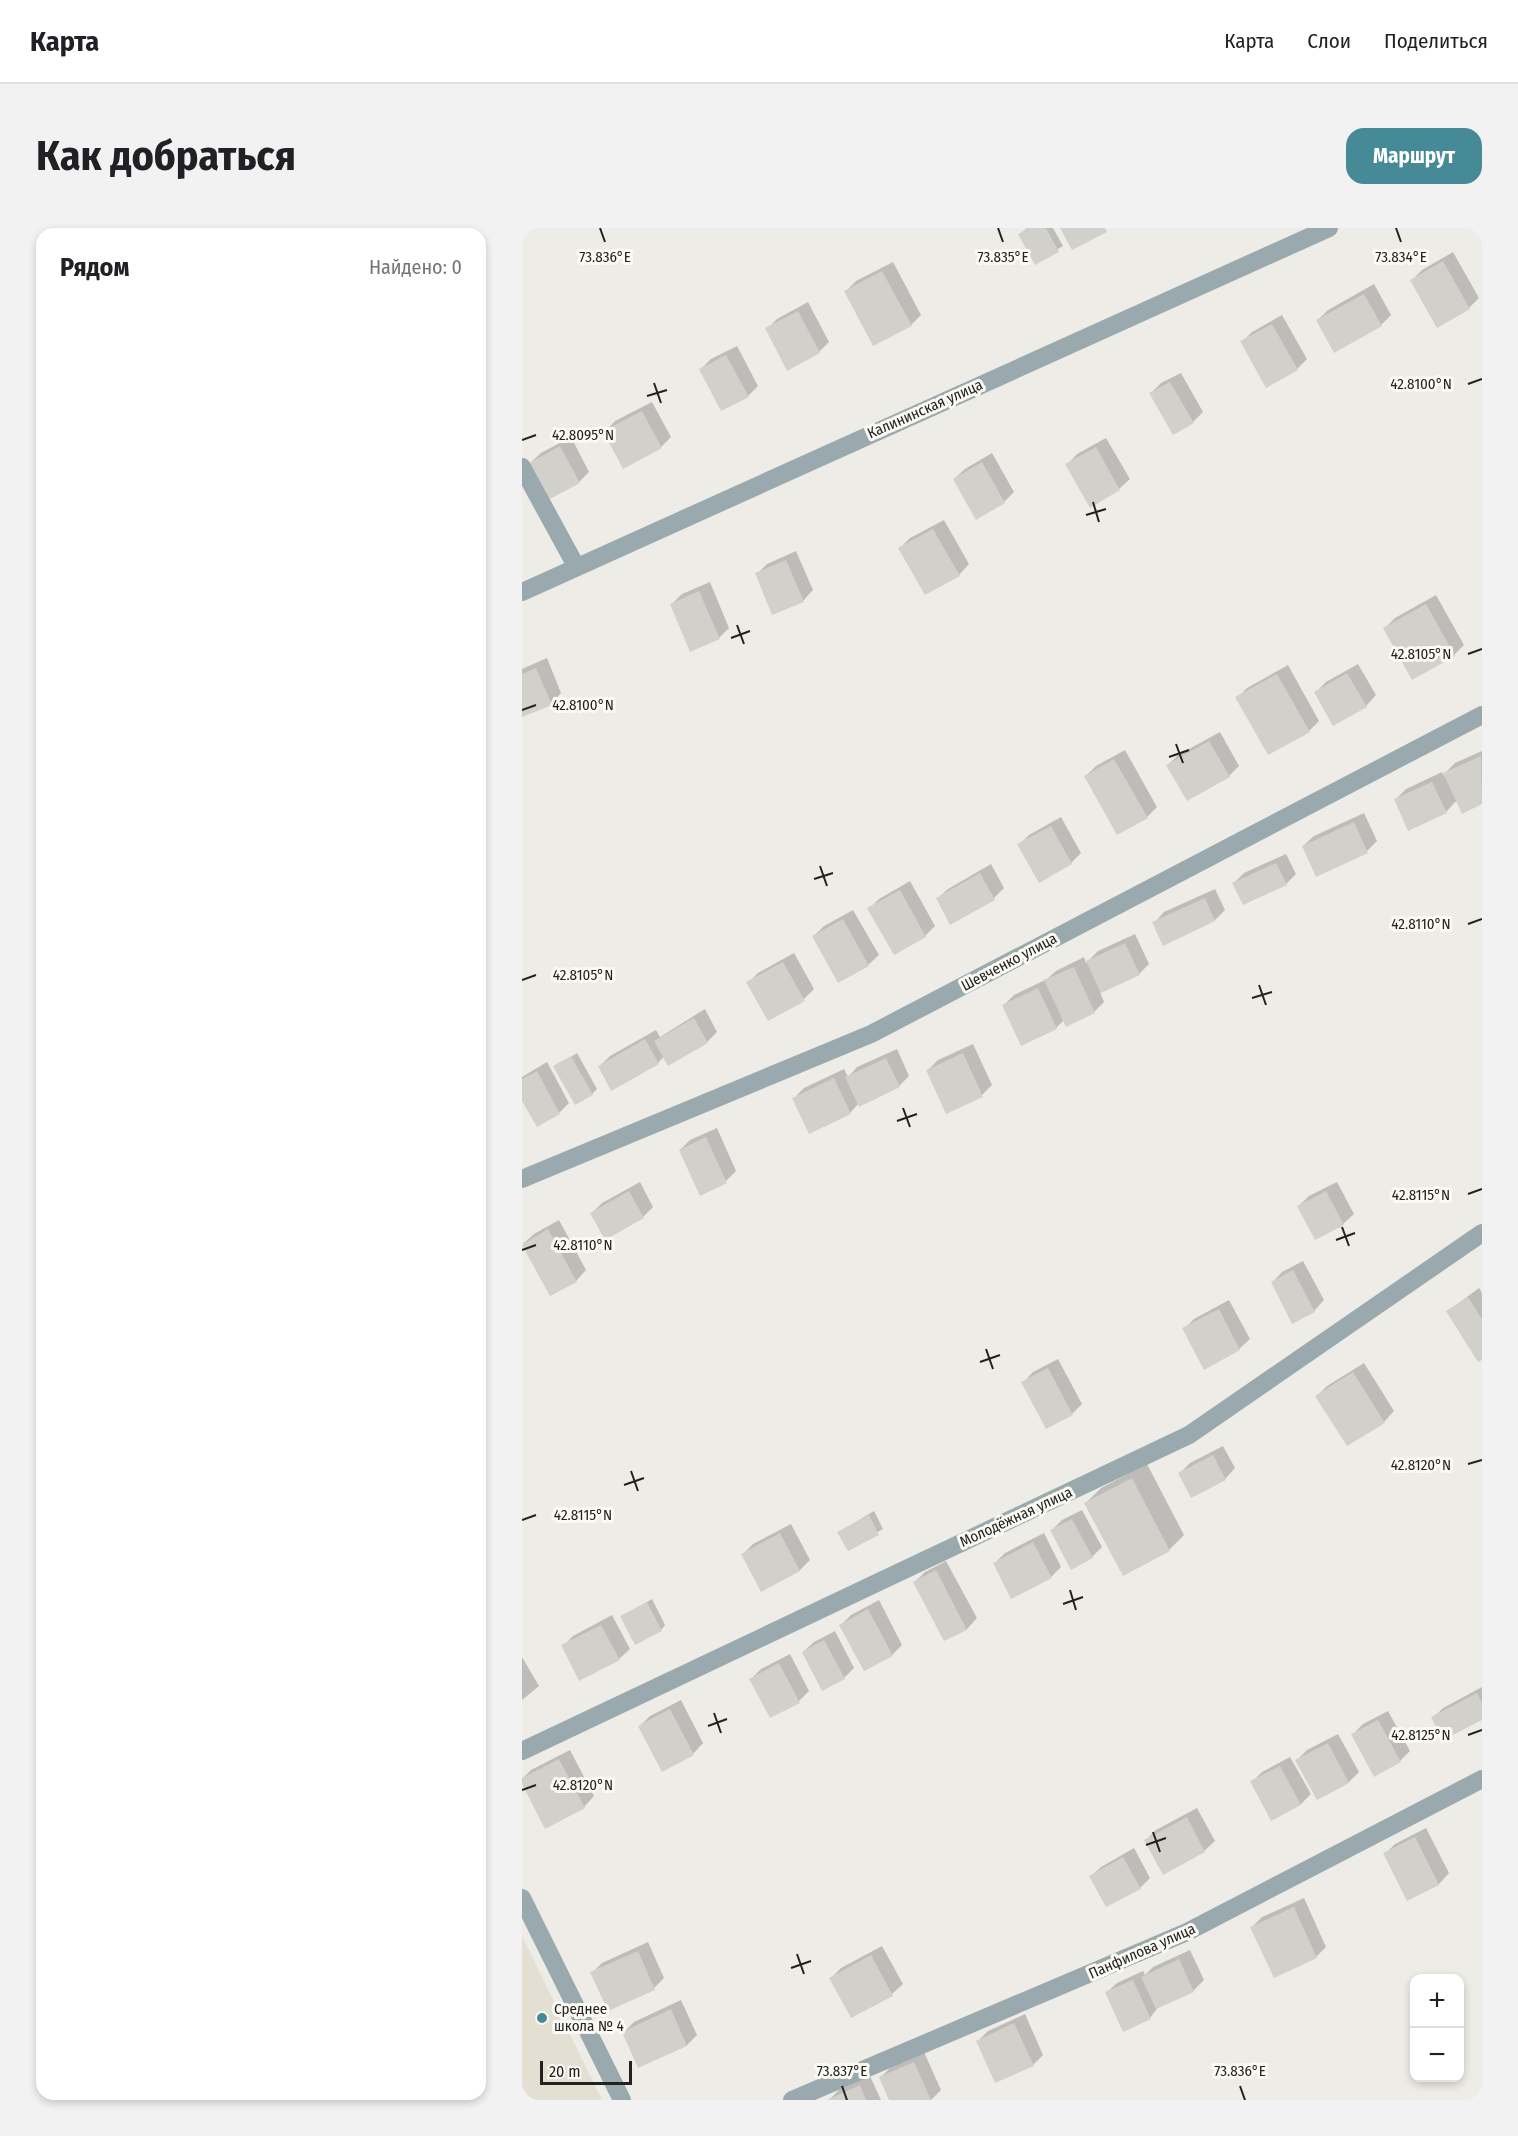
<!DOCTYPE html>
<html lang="ru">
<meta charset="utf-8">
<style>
body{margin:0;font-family:"Fira Sans Condensed",sans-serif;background:#f2f2f2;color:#202124}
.controls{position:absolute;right:18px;bottom:18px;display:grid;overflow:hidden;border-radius:12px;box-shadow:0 3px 9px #0003}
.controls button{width:54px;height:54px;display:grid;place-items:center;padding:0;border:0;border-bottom:2px solid #e0e0e0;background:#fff;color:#202124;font:30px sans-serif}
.scale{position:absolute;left:18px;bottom:15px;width:92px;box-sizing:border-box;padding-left:6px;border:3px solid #232220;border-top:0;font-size:16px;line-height:21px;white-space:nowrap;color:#232220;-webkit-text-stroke:4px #fbf9f3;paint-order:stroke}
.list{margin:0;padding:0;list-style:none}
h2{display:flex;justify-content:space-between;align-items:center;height:78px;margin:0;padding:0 24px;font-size:26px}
h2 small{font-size:20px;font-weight:400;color:#757577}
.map{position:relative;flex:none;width:960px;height:1872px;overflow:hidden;border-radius:18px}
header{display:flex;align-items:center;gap:36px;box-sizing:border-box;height:84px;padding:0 30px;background:#fff;border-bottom:2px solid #e0e0e0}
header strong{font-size:28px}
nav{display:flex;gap:33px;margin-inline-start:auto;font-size:21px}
.intro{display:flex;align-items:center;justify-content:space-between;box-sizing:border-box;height:144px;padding:0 36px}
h1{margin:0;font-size:42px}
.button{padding:15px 27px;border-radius:18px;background:#468a98;color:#fff;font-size:21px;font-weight:700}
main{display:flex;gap:36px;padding:0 36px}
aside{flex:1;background:#fff;border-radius:18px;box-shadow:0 3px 9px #0003}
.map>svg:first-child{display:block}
.built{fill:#e3dfd3}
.shadow{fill:#0003}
.building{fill:#d2d0cb}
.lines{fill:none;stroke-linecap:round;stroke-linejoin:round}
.minor{stroke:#99a9ad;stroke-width:18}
.ticks{fill:none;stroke:#232220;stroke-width:2}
.poi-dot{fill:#468a98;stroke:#fbf9f3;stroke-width:2}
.labels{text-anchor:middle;stroke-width:6;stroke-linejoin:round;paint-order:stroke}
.street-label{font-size:15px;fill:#232220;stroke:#fbf9f3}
.poi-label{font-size:15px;fill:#232220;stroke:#fbf9f3;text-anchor:start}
.ticks-label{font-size:15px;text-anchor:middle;fill:#232220;stroke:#fbf9f3;stroke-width:6;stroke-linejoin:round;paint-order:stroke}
</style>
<header>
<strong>Карта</strong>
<nav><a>Карта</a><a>Слои</a><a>Поделиться</a></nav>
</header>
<div class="intro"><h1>Как добраться</h1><a class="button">Маршрут</a></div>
<main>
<aside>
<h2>Рядом<small>Найдено: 0</small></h2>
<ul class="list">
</ul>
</aside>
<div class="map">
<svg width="960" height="1872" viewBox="0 0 960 1872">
<rect width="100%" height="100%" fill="#edece6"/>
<path class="built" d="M0,1708L80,1872H0Z"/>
<g class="shadow">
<path d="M505,0H531L541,18L513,35L498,6Z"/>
<path d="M931,24L957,70L947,80L890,52L900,42Z"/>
<path d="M371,34L399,87L389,97L324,63L334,53Z"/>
<path d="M852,56L869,87L859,97L795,93L806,82Z"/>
<path d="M286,74L307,114L297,124L245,101L255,91Z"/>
<path d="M760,87L785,131L775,141L720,114L730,104Z"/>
<path d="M215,118L236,158L226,168L179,141L189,131Z"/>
<path d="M659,145L681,184L671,194L629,165L639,155Z"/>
<path d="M130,174L149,209L139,219L83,204L93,193Z"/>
<path d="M49,209L67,244L57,254L8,235L19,225Z"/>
<path d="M584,210L608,251L597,261L545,237L555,226Z"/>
<path d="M470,225L492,264L482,274L432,251L443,241Z"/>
<path d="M422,292L447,336L437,347L378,320L388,310Z"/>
<path d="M274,323L291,362L281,373L235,346L245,336Z"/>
<path d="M188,354L207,400L197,410L150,376L160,366Z"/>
<path d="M914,367L942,417L932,427L863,400L873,390Z"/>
<path d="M25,430L39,465L29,476L0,487V441Z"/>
<path d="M836,436L854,467L844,478L794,464L804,454Z"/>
<path d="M766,437L797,493L787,503L715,470L725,460Z"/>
<path d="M698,504L717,538L707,548L646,537L656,527Z"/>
<path d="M603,522L635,579L625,589L564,548L574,538Z"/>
<path d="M960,523V575L941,584L935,572L924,584L874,571L884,561L920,544L921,547L933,535Z"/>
<path d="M842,585L855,613L845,623L781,618L792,608Z"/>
<path d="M539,589L559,625L549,635L497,617L507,607Z"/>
<path d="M764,626L774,646L764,656L712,655L722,645Z"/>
<path d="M469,636L482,660L472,670L415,671L426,661Z"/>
<path d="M388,653L413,698L403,708L347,681L357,671Z"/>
<path d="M693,661L703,682L693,692L632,695L642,684Z"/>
<path d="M331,682L357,727L346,737L317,753L292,708L302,698Z"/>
<path d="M613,706L627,736L617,746L578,764L582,774L572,784L542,792L534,800L482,777L492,767L525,751L534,743L562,729L564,735L576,723Z"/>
<path d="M272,725L292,761L282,771L226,755L236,745Z"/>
<path d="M183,781L195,804L185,814L142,828L136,835L78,838L88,828L134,802L138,809Z"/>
<path d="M451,816L470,857L460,867L406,842L416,832Z"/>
<path d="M375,821L387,848L377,858L337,875L328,885L272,870L282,860L322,841L326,849L335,839Z"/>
<path d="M55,825L75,861L70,866L33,839Z"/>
<path d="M25,834L47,875L37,885L0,870V849Z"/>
<path d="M195,900L214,943L204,953L158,922L168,912Z"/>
<path d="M118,954L131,979L121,989L70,985L80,975Z"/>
<path d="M815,954L832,986L821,996L794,1010L777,978L787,968Z"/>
<path d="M37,992L64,1042L54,1053L1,1016L12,1006Z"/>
<path d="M781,1033L802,1072L792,1083L750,1055L760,1044Z"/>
<path d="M957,1060L960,1065V1130L926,1083Z"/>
<path d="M707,1072L728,1111L717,1121L662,1101L672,1091Z"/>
<path d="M536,1131L560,1176L550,1186L501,1155L511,1144Z"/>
<path d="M842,1135L872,1183L862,1194L795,1168L805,1158Z"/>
<path d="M701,1218L713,1240L703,1251L658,1245L668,1235Z"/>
<path d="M625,1236L662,1307L647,1322L564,1275L579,1260Z"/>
<path d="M560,1282L580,1319L570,1329L530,1302L540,1292Z"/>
<path d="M352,1283L361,1301L326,1321L317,1304Z"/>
<path d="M269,1296L288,1332L278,1342L240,1362L221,1326L231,1316Z"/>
<path d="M522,1305L539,1339L529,1349L472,1336L483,1325Z"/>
<path d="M424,1333L455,1390L445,1401L423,1411L393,1354L403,1344Z"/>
<path d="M130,1371L143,1397L139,1402L100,1389Z"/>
<path d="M357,1372L380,1417L370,1427L319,1397L329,1387Z"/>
<path d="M90,1387L108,1421L97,1431L58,1451L41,1418L51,1408Z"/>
<path d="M313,1403L332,1440L322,1450L281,1424L292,1414Z"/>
<path d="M268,1426L287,1463L277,1473L229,1451L239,1441Z"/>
<path d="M0,1429L17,1458L0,1472Z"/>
<path d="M960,1459V1490H911L921,1480Z"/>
<path d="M159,1472L181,1515L171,1526L118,1498L128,1488Z"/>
<path d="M866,1483L888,1523L878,1533L831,1506L841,1496Z"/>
<path d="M816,1506L837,1544L827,1554L796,1570L775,1532L785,1522Z"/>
<path d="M48,1522L72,1568L62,1579L24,1598L0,1551L9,1542Z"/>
<path d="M768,1529L789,1566L779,1576L750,1591L730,1554L740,1544Z"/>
<path d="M675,1580L693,1613L682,1623L642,1645L624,1612L634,1602Z"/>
<path d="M904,1600L927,1645L917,1656L886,1671L863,1626L873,1616Z"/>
<path d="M612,1620L628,1650L618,1660L568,1649L579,1639Z"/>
<path d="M782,1670L804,1719L794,1729L730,1699L740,1689Z"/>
<path d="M126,1714L142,1750L132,1760L70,1745L80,1735Z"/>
<path d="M360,1718L381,1756L370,1766L330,1788L309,1750L319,1740Z"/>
<path d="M668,1722L682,1752L671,1763L637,1778L628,1790L584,1765L595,1755L621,1743L623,1747L631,1739Z"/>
<path d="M159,1772L175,1807L165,1817L117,1838L102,1804L112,1794Z"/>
<path d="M503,1786L521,1827L511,1837L456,1813L466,1803Z"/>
<path d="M402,1824L419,1862L409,1872H368L358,1850L368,1840Z"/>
<path d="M348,1848L359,1872H307L317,1862Z"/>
</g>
<g class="building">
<path d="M507,0H524L537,24L513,37L496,6Z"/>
<path d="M538,0H583L585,4L550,22Z"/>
<path d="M921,33L948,81L915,100L888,52Z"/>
<path d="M360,43L390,98L351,118L322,63Z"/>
<path d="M842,66L860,98L812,125L794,92Z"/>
<path d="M276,83L298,125L265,143L243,100Z"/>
<path d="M750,96L776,142L744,160L718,113Z"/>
<path d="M204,127L227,169L199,183L177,141Z"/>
<path d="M648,154L672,195L651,207L627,165Z"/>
<path d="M120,183L140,220L101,241L81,203Z"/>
<path d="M38,218L58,255L26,272L7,235Z"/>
<path d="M574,219L598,262L568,280L543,236Z"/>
<path d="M460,234L483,275L454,292L431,251Z"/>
<path d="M411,301L438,348L403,367L376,320Z"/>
<path d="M264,332L282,374L250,387L233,345Z"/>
<path d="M177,363L198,411L168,424L148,376Z"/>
<path d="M904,376L933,428L890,452L861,400Z"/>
<path d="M14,440L30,477L0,489V446Z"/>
<path d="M825,445L845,479L811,498L792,464Z"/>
<path d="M755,446L788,504L746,527L713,469Z"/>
<path d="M687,513L708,549L665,573L644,537Z"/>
<path d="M959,528L960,576L940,586L921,545Z"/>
<path d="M592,531L626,590L595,607L562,548Z"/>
<path d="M910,554L925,585L886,603L872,571Z"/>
<path d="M832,594L846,625L794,649L780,618Z"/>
<path d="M529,598L550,636L517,655L495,616Z"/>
<path d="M754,635L765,657L721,677L710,655Z"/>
<path d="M458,645L473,672L428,697L414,670Z"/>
<path d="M378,662L404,709L372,727L345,680Z"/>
<path d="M683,670L693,693L641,718L630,694Z"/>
<path d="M321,691L347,738L316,755L290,708Z"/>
<path d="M603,715L618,747L579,765L564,733Z"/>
<path d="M261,734L283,773L246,793L224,754Z"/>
<path d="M552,739L573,785L544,799L522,752Z"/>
<path d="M516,760L535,801L499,818L480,777Z"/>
<path d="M172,790L186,815L146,838L132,813Z"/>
<path d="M123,811L137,836L89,863L76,838Z"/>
<path d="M441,825L461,869L424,886L404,842Z"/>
<path d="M49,828L71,867L53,877L31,838Z"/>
<path d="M364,830L378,859L337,879L323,849Z"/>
<path d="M15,843L38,886L15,899L0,873V851Z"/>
<path d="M312,850L329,886L287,906L270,870Z"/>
<path d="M184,909L205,955L178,968L157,922Z"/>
<path d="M107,963L122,990L83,1012L68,985Z"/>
<path d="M804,963L822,997L793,1012L775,978Z"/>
<path d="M26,1001L55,1054L28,1068L0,1017Z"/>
<path d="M771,1042L793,1084L770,1096L749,1054Z"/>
<path d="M946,1069L960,1091V1132L956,1134L924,1083Z"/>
<path d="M697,1081L718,1122L682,1142L660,1100Z"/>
<path d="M526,1140L551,1187L524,1201L499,1154Z"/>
<path d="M831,1144L863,1195L825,1218L793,1168Z"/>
<path d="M691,1227L704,1252L669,1270L656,1245Z"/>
<path d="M610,1250L648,1323L601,1348L562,1275Z"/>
<path d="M347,1287L357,1307L326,1323L315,1304Z"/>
<path d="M550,1291L571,1330L549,1342L528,1302Z"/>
<path d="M258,1305L278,1343L239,1364L219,1326Z"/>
<path d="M511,1314L530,1350L489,1371L471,1335Z"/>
<path d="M414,1342L445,1402L422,1413L391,1354Z"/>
<path d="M125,1374L140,1403L113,1417L98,1388Z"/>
<path d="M346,1381L371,1428L342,1443L317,1397Z"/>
<path d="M79,1397L98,1432L57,1453L39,1417Z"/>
<path d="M302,1412L323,1451L300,1463L280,1424Z"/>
<path d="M257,1435L278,1475L248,1490L227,1451Z"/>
<path d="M955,1465L960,1475V1492L921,1512L909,1489Z"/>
<path d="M148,1481L172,1527L140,1544L116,1498Z"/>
<path d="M856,1492L879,1534L852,1549L829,1506Z"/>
<path d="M806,1515L827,1555L795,1572L773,1532Z"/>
<path d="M37,1531L63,1580L23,1601L0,1556V1550Z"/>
<path d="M758,1538L779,1577L749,1593L728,1553Z"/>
<path d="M665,1589L683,1624L641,1647L622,1612Z"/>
<path d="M893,1609L917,1657L885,1673L861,1625Z"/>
<path d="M601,1629L619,1661L584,1679L567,1648Z"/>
<path d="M772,1679L795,1730L752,1750L728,1699Z"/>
<path d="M116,1723L133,1762L86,1783L68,1744Z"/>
<path d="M349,1727L371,1768L329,1790L307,1750Z"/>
<path d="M657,1731L672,1764L634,1781L619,1749Z"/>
<path d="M611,1752L629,1791L601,1804L583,1764Z"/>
<path d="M149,1781L165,1818L116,1840L100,1804Z"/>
<path d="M492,1795L512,1838L473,1855L454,1813Z"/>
<path d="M392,1834L409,1872H367L357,1849Z"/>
<path d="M338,1857L344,1872H305Z"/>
</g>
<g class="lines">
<g class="minor">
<path d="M0,239L54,338"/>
<path d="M0,364L807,0"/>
<path d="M0,951L349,806L960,487"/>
<path d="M0,1523L667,1207L960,1005"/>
<path d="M0,1670L100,1872"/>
<path d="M270,1872L665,1704L960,1551"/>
</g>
</g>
<path class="ticks" d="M78,0L83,14M476,0L481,14M874,0L879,14M132,155L139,175M946,156L960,151M125,168L145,162M0,212L14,207M571,274L577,294M564,287L584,281M215,397L222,416M209,410L228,403M946,426L960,421M0,482L14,477M654,516L661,535M647,529L667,522M298,638L305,658M292,651L311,645M946,696L960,691M0,752L14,747M737,757L744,777M730,770L750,764M381,880L388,899M375,893L395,886M946,966L960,961M820,999L827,1018M814,1012L833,1005M0,1022L14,1017M464,1121L471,1141M458,1134L478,1127M946,1236L960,1232M109,1243L116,1263M102,1257L122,1250M0,1292L14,1287M548,1362L554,1382M541,1376L561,1369M192,1485L199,1505M186,1498L205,1491M946,1507L960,1502M0,1562L14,1557M631,1604L638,1624M624,1617L644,1610M275,1726L282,1746M269,1740L289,1733M320,1858L325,1872M718,1858L723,1872"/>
<circle class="poi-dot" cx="20" cy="1790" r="6"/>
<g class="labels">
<g class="street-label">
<text transform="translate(403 181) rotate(-24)" y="5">Калининская улица</text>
<text transform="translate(487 734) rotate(-28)" y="5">Шевченко улица</text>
<text transform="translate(494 1289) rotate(-25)" y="5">Молодёжная улица</text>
<text transform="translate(620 1723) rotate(-24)" y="5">Панфилова улица</text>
</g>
<g class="poi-label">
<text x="32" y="1786">Среднее<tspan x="32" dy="17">школа № 4</tspan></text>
</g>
</g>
<g class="ticks-label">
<text x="83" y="34">73.836°E</text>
<text x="481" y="34">73.835°E</text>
<text x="879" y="34">73.834°E</text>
<text x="899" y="161">42.8100°N</text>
<text x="61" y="212">42.8095°N</text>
<text x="899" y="431">42.8105°N</text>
<text x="61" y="482">42.8100°N</text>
<text x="899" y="701">42.8110°N</text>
<text x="61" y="752">42.8105°N</text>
<text x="899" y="972">42.8115°N</text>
<text x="61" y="1022">42.8110°N</text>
<text x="899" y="1242">42.8120°N</text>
<text x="61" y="1292">42.8115°N</text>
<text x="899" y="1512">42.8125°N</text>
<text x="61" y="1562">42.8120°N</text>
<text x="320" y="1848">73.837°E</text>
<text x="718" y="1848">73.836°E</text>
</g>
</svg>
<div class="controls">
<button>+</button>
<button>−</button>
</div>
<div class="scale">20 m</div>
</div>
</main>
